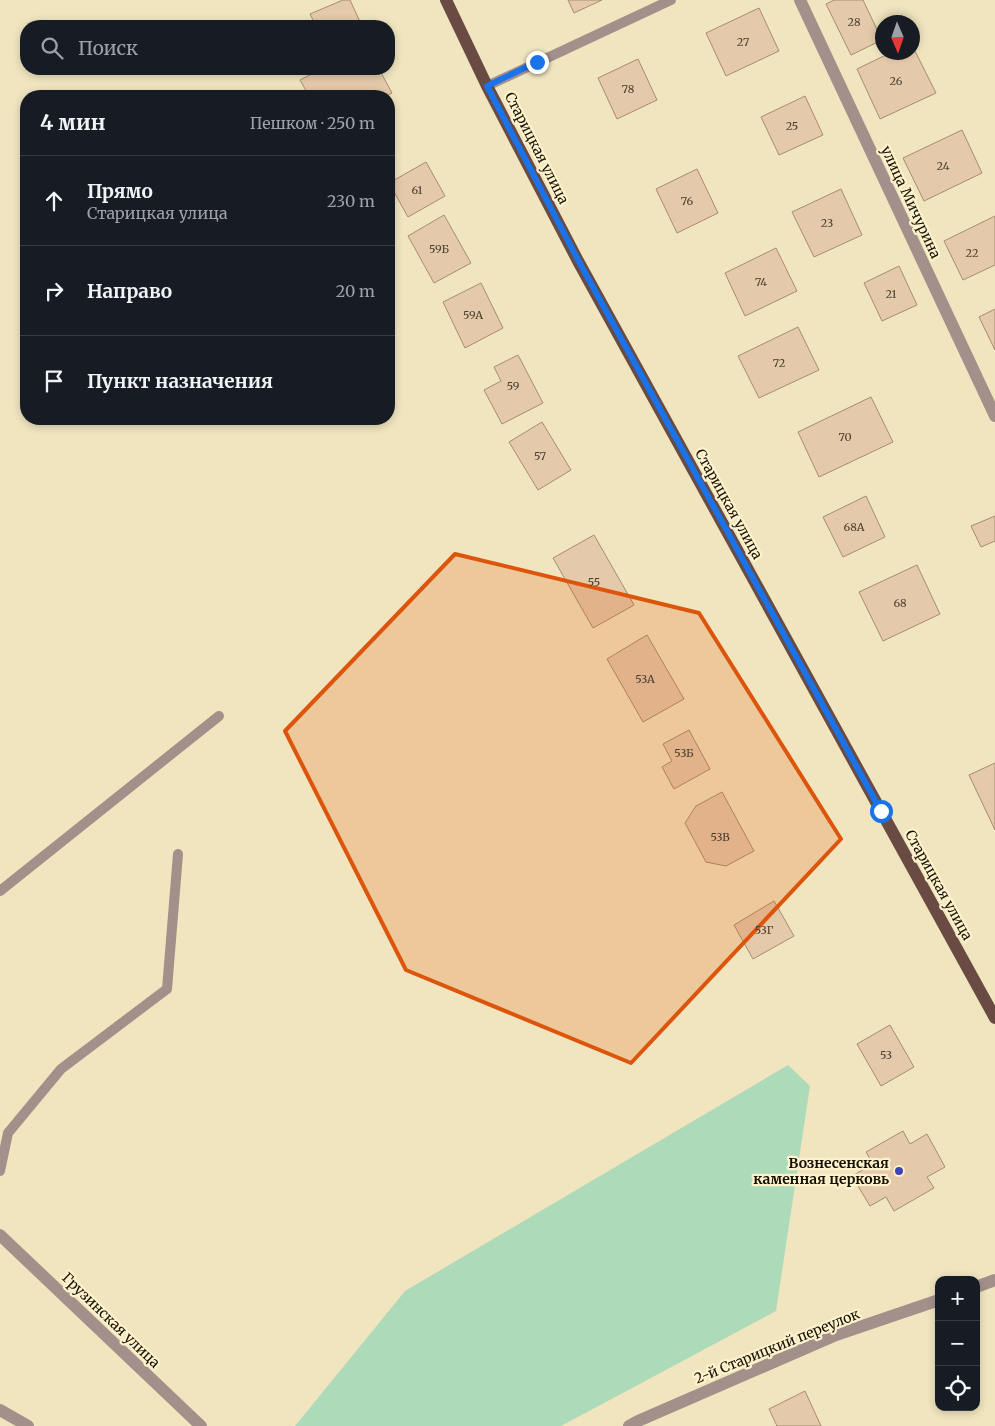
<!DOCTYPE html>
<html lang="ru">
<meta charset="utf-8">
<style>
body{margin:0;font-family:Merriweather,serif;background:#20242c;color:#f1f3f6}
.controls{position:absolute;right:15px;bottom:15px;display:grid;overflow:hidden;border-radius:10px;box-shadow:0 2px 8px #0003}
.controls button{width:45px;height:45px;display:grid;place-items:center;padding:0;border:0;border-bottom:1px solid #363941;background:#171b24;color:#f1f3f6;font:25px sans-serif}
.compass{position:absolute;left:875px;top:15px;width:45px;height:45px;border-radius:50%;background:#171b24;box-shadow:0 2px 8px #0003;rotate:178deg}
.stop{position:absolute;width:15px;height:15px;margin:-11px;border:4px solid #1a73e8;border-radius:50%;background:#fff}
.stop.end{background:#1a73e8;border-color:#fff;box-shadow:0 1px 5px #0008}
.list{margin:0;padding:0;list-style:none}
h2{display:flex;justify-content:space-between;align-items:center;height:65px;margin:0;padding:0 20px;font-size:21px}
h2 small{font-size:16px;font-weight:400;color:#9ea1a6}
.list li{display:grid;grid-template-columns:32px 1fr auto;gap:15px;align-items:center;box-sizing:border-box;height:90px;padding:0 20px;border-top:1px solid #363941}
.list b{display:block;font-size:19px;white-space:nowrap}
.list p{margin:0;font-size:16px;white-space:nowrap;color:#9ea1a6}
.list em{font-size:16px;font-style:normal;color:#9ea1a6}
.icon{flex:none;width:28px;height:28px;fill:none;stroke:currentColor;stroke-width:2;stroke-linecap:round;stroke-linejoin:round}
.map{position:relative;flex:none;width:995px;height:1426px;overflow:hidden}
.search{position:absolute;background:#171b24;box-shadow:0 2px 8px #0003;left:20px;top:20px;width:375px;height:55px;display:flex;align-items:center;gap:12px;box-sizing:border-box;padding:0 18px;border-radius:20px;color:#9ea1a6;font-size:19px}
.panel{position:absolute;background:#171b24;box-shadow:0 2px 8px #0003;left:20px;top:90px;width:375px;height:335px;border-radius:20px}
.map>svg:first-child{display:block}
.green{fill:#addbba}
.building{fill:#e4caaa;stroke:#a58d6f}
.lines{fill:none;stroke-linecap:round;stroke-linejoin:round}
.lane{stroke:#a3908b;stroke-width:10}
.street{stroke:#a3908b;stroke-width:12}
.primary{stroke:#6a4b43;stroke-width:12}
.route{stroke:#1a73e8;stroke-width:6}
.marked{fill:#dd550c;fill-opacity:0.2;stroke:#dd550c;stroke-width:4;stroke-linejoin:round}
.poi-dot{fill:#3c44b8;stroke:#fef2cc;stroke-width:2}
.labels{text-anchor:middle;stroke-width:4.5;stroke-linejoin:round;paint-order:stroke}
.number-label{font-size:11px;fill:#493f2e}
.street-label{font-size:14px;fill:#151104;stroke:#fef2cc}
.poi-label{font-size:14px;font-weight:bold;fill:#151104;stroke:#fef2cc;text-anchor:end}
</style>
<div class="map">
<svg width="995" height="1426" viewBox="0 0 995 1426">
<rect width="100%" height="100%" fill="#f0e5bf"/>
<path class="green" d="M788,1065L810,1086L776,1311L561,1426H295L405,1291Z"/>
<g class="building">
<path d="M343,0H350L362,26H316L310,14Z"/>
<path d="M568,0H602L574,13Z"/>
<path d="M834,0H863L882,40L851,55L826,4Z"/>
<path d="M759,8L779,51L726,76L706,33Z"/>
<path d="M912,45L936,93L880,119L857,69L892,52H912Z"/>
<path d="M638,59L657,100L617,119L598,78Z"/>
<path d="M321,69H379L392,93L386,96H309L300,80Z"/>
<path d="M805,96L823,135L779,155L761,117Z"/>
<path d="M962,130L982,173L924,201L903,158Z"/>
<path d="M426,162L445,196L408,217L389,183Z"/>
<path d="M697,169L718,213L677,233L656,189Z"/>
<path d="M841,189L862,235L814,257L792,212Z"/>
<path d="M444,215L471,263L434,283L408,236Z"/>
<path d="M995,216V265L963,280L944,241Z"/>
<path d="M776,248L797,291L745,316L725,273Z"/>
<path d="M899,266L917,305L882,321L864,283Z"/>
<path d="M481,283L503,328L465,348L443,302Z"/>
<path d="M995,309V350L979,317Z"/>
<path d="M798,327L819,370L759,398L738,356Z"/>
<path d="M518,355L543,403L502,424L484,390L501,381L494,367Z"/>
<path d="M871,397L893,442L819,477L798,432Z"/>
<path d="M542,422L571,470L538,490L509,442Z"/>
<path d="M866,496L885,537L843,557L823,517Z"/>
<path d="M995,516V541L981,547L971,526Z"/>
<path d="M594,535L634,605L593,628L553,558Z"/>
<path d="M917,565L940,614L883,641L859,592Z"/>
<path d="M647,635L684,699L643,722L607,659Z"/>
<path d="M689,730L710,769L674,789L662,767L672,761L663,744Z"/>
<path d="M995,763V830L969,775Z"/>
<path d="M722,792L754,851L726,866L706,862L685,823L696,806Z"/>
<path d="M774,901L794,936L753,959L734,925Z"/>
<path d="M890,1025L914,1067L881,1086L857,1044Z"/>
<path d="M903,1131L910,1144L927,1134L945,1167L927,1177L934,1188L894,1211L886,1197L870,1206L852,1176L873,1164L866,1152Z"/>
<path d="M805,1391L821,1426H777L769,1409Z"/>
</g>
<g class="lines">
<g class="lane">
<path d="M487,86L671,0"/>
<path d="M0,891L219,716"/>
<path d="M0,1171L8,1133L61,1069L167,989L178,854"/>
</g>
<g class="street">
<path d="M800,0L995,416"/>
<path d="M0,1235L201,1426"/>
<path d="M976,1287L995,1280"/>
<path d="M0,1410L28,1426"/>
<path d="M629,1426L638,1421L836,1335L939,1300"/>
</g>
<path class="primary" d="M446,0L487,86L578,261L995,1018"/>
</g>
<g class="lines">
<path class="route" d="M537,62L487,86L578,260L881,811"/>
</g>
<path class="marked" d="M455,554L699,613L841,839L631,1063L406,970L285,731Z"/>
<circle class="poi-dot" cx="899" cy="1171" r="5"/>
<g class="labels">
<g class="number-label">
<text x="854" y="26">28</text>
<text x="743" y="46">27</text>
<text x="896" y="85">26</text>
<text x="628" y="93">78</text>
<text x="792" y="130">25</text>
<text x="943" y="170">24</text>
<text x="417" y="194">61</text>
<text x="687" y="205">76</text>
<text x="827" y="227">23</text>
<text x="439" y="253">59Б</text>
<text x="972" y="257">22</text>
<text x="761" y="286">74</text>
<text x="891" y="298">21</text>
<text x="473" y="319">59А</text>
<text x="779" y="367">72</text>
<text x="513" y="390">59</text>
<text x="845" y="441">70</text>
<text x="540" y="460">57</text>
<text x="854" y="531">68А</text>
<text x="594" y="586">55</text>
<text x="900" y="607">68</text>
<text x="645" y="683">53А</text>
<text x="684" y="757">53Б</text>
<text x="720" y="841">53В</text>
<text x="764" y="934">53Г</text>
<text x="886" y="1059">53</text>
</g>
<g class="street-label">
<text transform="translate(537 148) rotate(63)" y="5">Старицкая улица</text>
<text transform="translate(911 202) rotate(65)" y="5">улица Мичурина</text>
<text transform="translate(729 504) rotate(61)" y="5">Старицкая улица</text>
<text transform="translate(939 885) rotate(61)" y="5">Старицкая улица</text>
<text transform="translate(111 1320) rotate(44)" y="5">Грузинская улица</text>
<text transform="translate(777 1346) rotate(-22)" y="5">2-й Старицкий переулок</text>
</g>
<g class="poi-label">
<text x="889" y="1168">Вознесенская<tspan x="889" dy="16">каменная церковь</tspan></text>
</g>
</g>
</svg>
<div class="controls">
<button>+</button>
<button>−</button>
<button><svg class="icon" aria-label="locate" viewBox="0 0 24 24"><circle cx="12" cy="12" r="6"/><path d="M12 2v4M12 18v4M2 12h4M18 12h4"/></svg></button>
</div>
<svg class="compass" viewBox="-18 -18 36 36"><path d="M0-13l5 13h-10z" fill="#e53935"/><path d="M0 13l5-13h-10z" fill="#9ea1a6"/></svg>
<div class="stop" style="left:881px;top:811px"></div>
<div class="stop end" style="left:537px;top:62px"></div>
<div class="search"><svg class="icon" aria-label="search" viewBox="0 0 24 24"><circle cx="10" cy="10" r="6"/><path d="M15 15l6 6"/></svg>Поиск</div>
<section class="panel">
<h2>4 мин<small>Пешком · 250 m</small></h2>
<ul class="list">
<li><svg class="icon" aria-label="ahead" viewBox="0 0 24 24"><path d="M12 20V5M6 11l6-6 6 6"/></svg><div><b>Прямо</b><p>Старицкая улица</p></div><em>230 m</em></li>
<li><svg class="icon" aria-label="right" viewBox="0 0 24 24"><path d="M7 20v-9h11M14 6l5 5-5 5"/></svg><div><b>Направо</b></div><em>20 m</em></li>
<li><svg class="icon" aria-label="arrive" viewBox="0 0 24 24"><path d="M6 21V4h12l-3 4 3 4H6"/></svg><div><b>Пункт назначения</b></div></li>
</ul>
</section>
</div>
